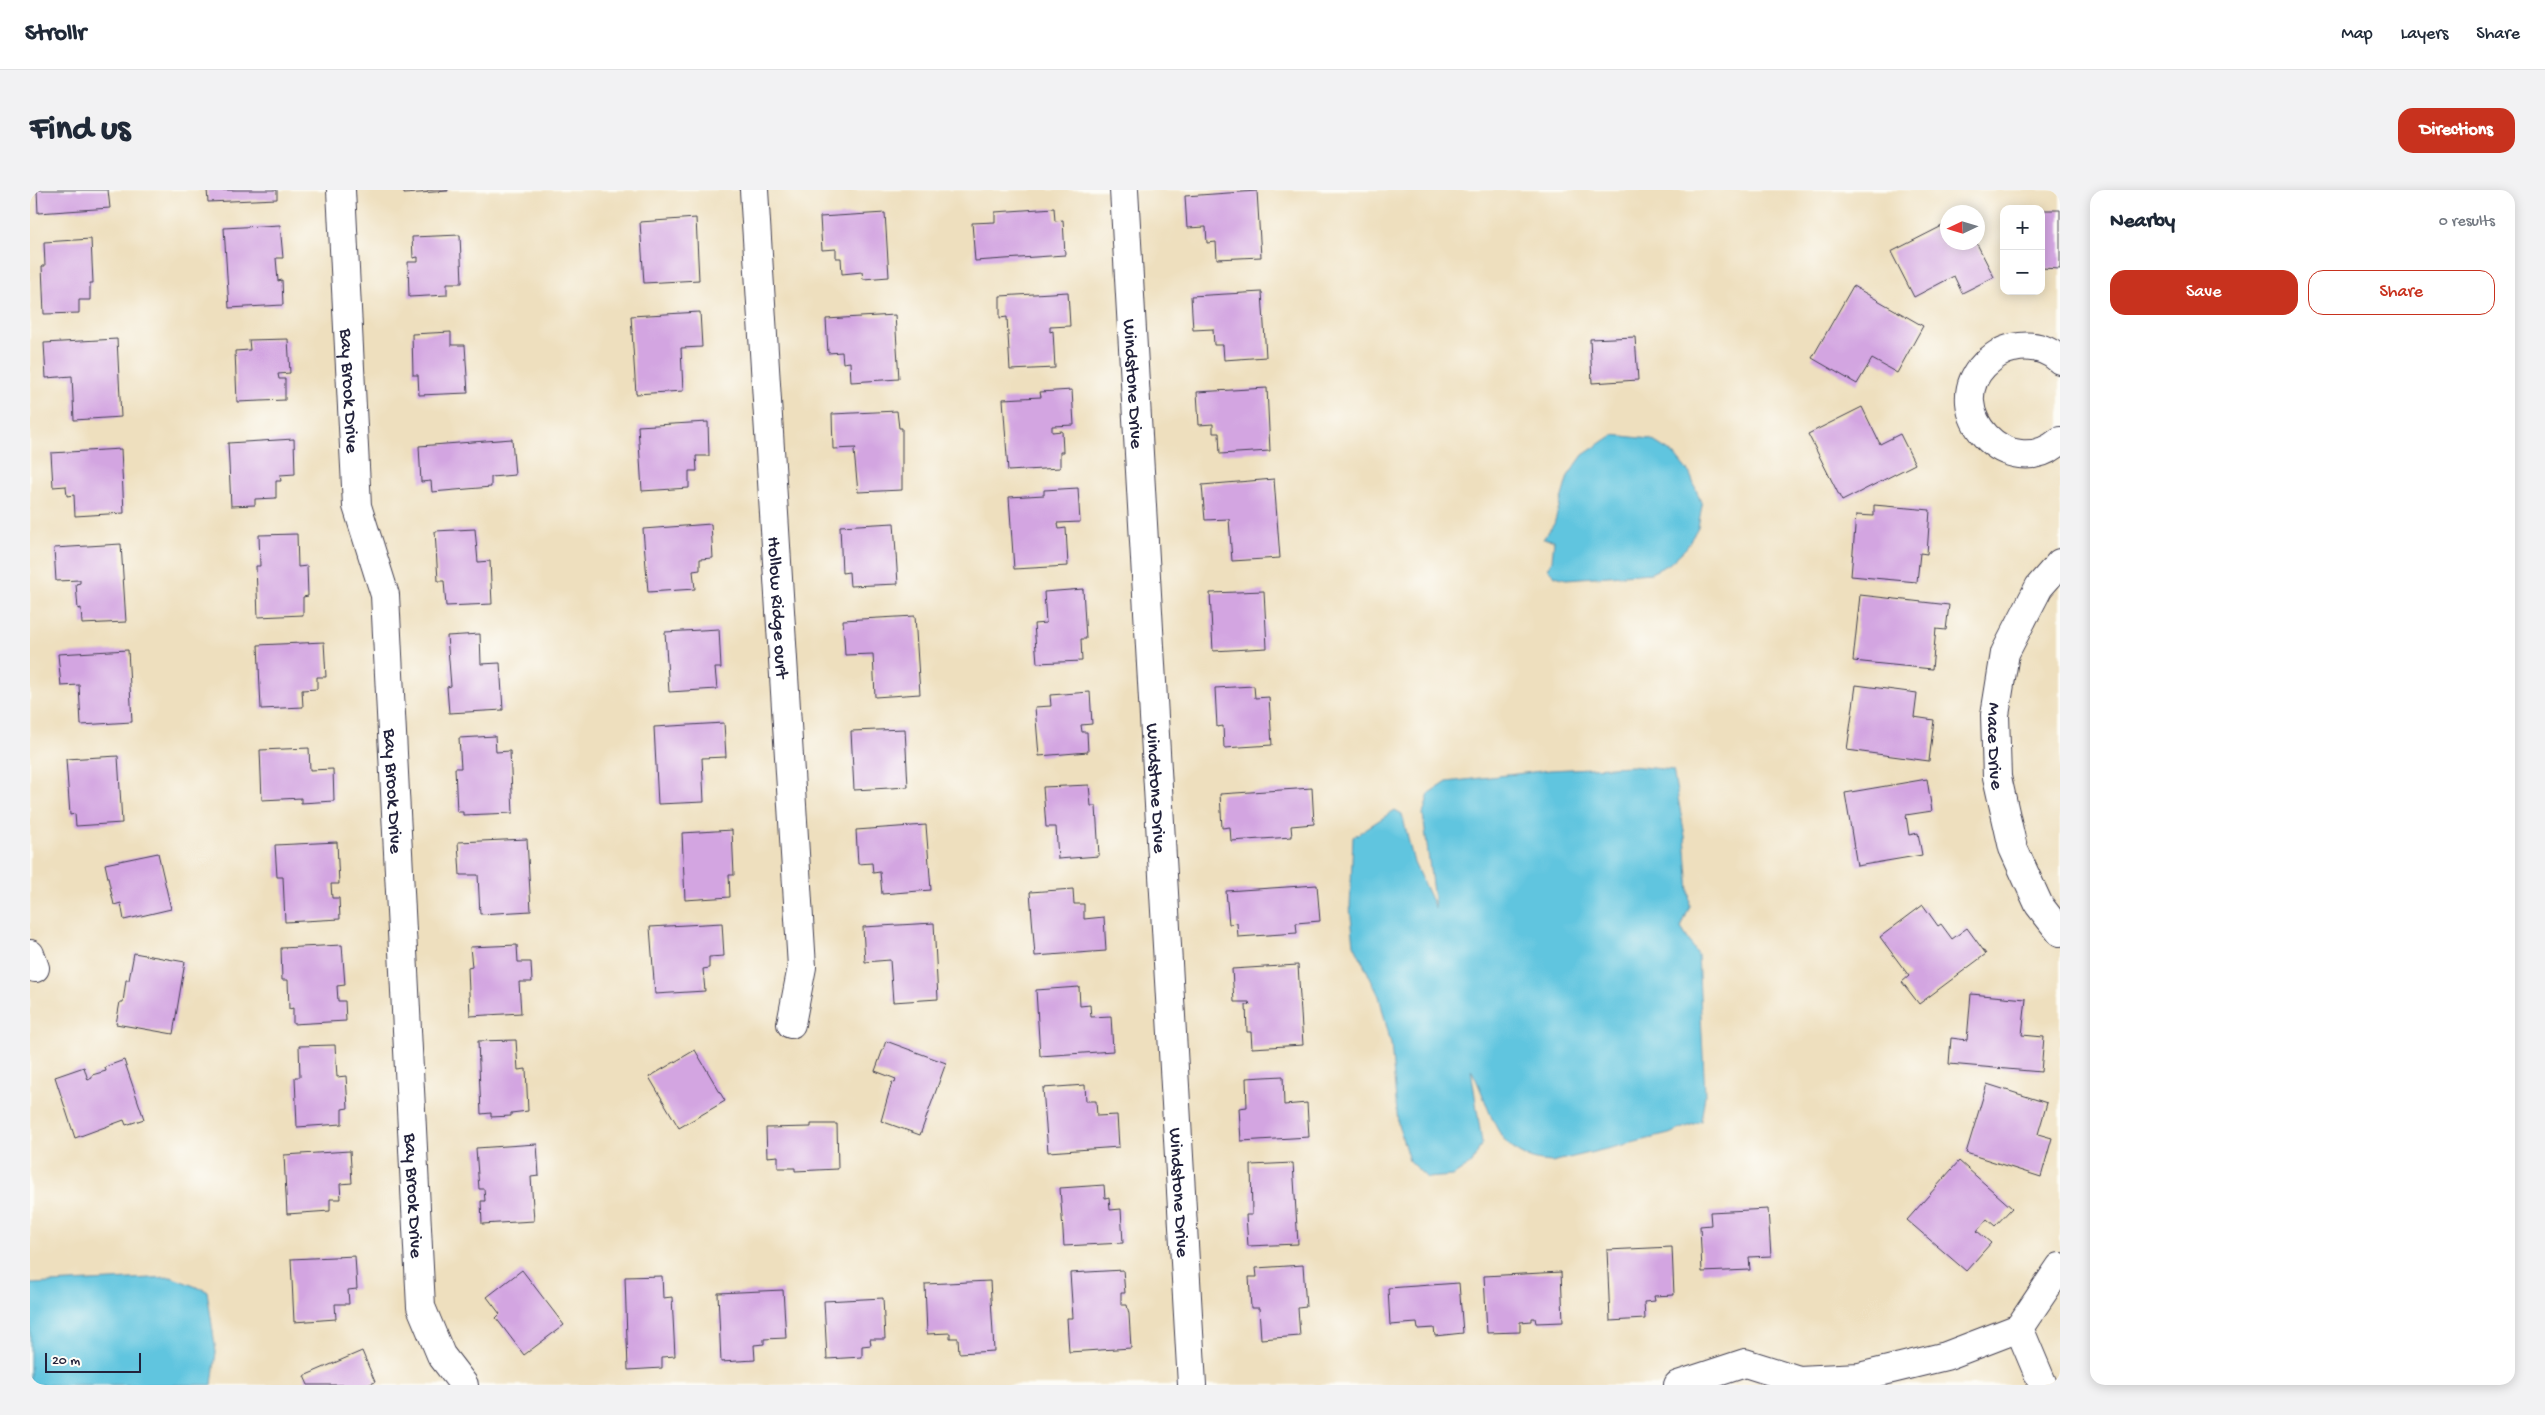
<!DOCTYPE html>
<meta charset="utf-8">
<style>
body{margin:0;font-family:"Gochi Hand",sans-serif;background:#f2f2f3;color:#1f2937}
.controls{position:absolute;right:15px;top:15px;display:grid;overflow:hidden;border-radius:10px;box-shadow:0 2px 12px #0003}
.controls button{width:45px;height:45px;display:grid;place-items:center;padding:0;border:0;border-bottom:1px solid #e0e1e3;background:#fff;color:#1f2937;font:25px sans-serif}
.compass{position:absolute;left:1910px;top:15px;width:45px;height:45px;border-radius:50%;background:#fff;box-shadow:0 2px 12px #0003;rotate:266deg}
.scale{position:absolute;left:15px;bottom:12px;width:96px;box-sizing:border-box;padding-left:5px;border:2px solid #22223b;border-top:0;font-size:14px;line-height:18px;white-space:nowrap;color:#22223b;-webkit-text-stroke:4px #fdfcf7;paint-order:stroke}
.list{margin:0;padding:0;list-style:none}
h2{display:flex;justify-content:space-between;align-items:center;height:65px;margin:0;padding:0 20px;font-size:21px}
h2 small{font-size:16px;font-weight:400;color:#747a83}
.actions{display:flex;gap:10px;padding:15px 20px}
.actions a{flex:1;padding:11px 0;border:1px solid #c8321e;border-radius:15px;text-align:center;font-size:18px;color:#c8321e}
.actions .main{background:#c8321e;color:#fff}
.map{position:relative;flex:none;width:2030px;height:1195px;overflow:hidden;border-radius:15px}
header{display:flex;align-items:center;gap:30px;box-sizing:border-box;height:70px;padding:0 25px;background:#fff;border-bottom:1px solid #e0e1e3}
header strong{font-size:24px}
nav{display:flex;gap:28px;margin-inline-start:auto;font-size:18px}
.intro{display:flex;align-items:center;justify-content:space-between;box-sizing:border-box;height:120px;padding:0 30px}
h1{margin:0;font-size:35px}
.button{padding:12px 22px;border-radius:15px;background:#c8321e;color:#fff;font-size:18px;font-weight:700}
main{display:flex;gap:30px;padding:0 30px}
aside{flex:1;background:#fff;border-radius:15px;box-shadow:0 2px 12px #0003}
.map>svg:first-child{display:block}
.water{fill:#61c5df;stroke:#42748d}
.building{fill:#d3a5e1}
.lines{fill:none;stroke-linecap:round;stroke-linejoin:round}
.minor-casing{stroke:#413e4f;stroke-width:30}
.minor{stroke:#fff;stroke-width:28}
.labels{text-anchor:middle;stroke-width:5;stroke-linejoin:round;paint-order:stroke}
.street-label{font-size:19px;fill:#22223b;stroke:#fdfcf7}
</style>
<header>
<strong>Strollr</strong>
<nav><a>Map</a><a>Layers</a><a>Share</a></nav>
</header>
<div class="intro"><h1>Find us</h1><a class="button">Directions</a></div>
<main>
<div class="map">
<svg width="2030" height="1195" viewBox="0 0 2030 1195">
<rect width="100%" height="100%" fill="#fdfcf7"/>
<filter id="ink" filterUnits="userSpaceOnUse"><feTurbulence type="fractalNoise" baseFrequency=".02" numOctaves="2"/><feDisplacementMap in="SourceGraphic" scale="10" xChannelSelector="R" yChannelSelector="G"/><feConvolveMatrix kernelMatrix="1 2 1 2 8 2 1 2 1" color-interpolation-filters="sRGB"/></filter>
<filter id="wash" filterUnits="userSpaceOnUse"><feTurbulence type="fractalNoise" baseFrequency=".0096" numOctaves="4" result="noise"/><feDisplacementMap in="SourceGraphic" scale="20" xChannelSelector="R" yChannelSelector="G"/><feGaussianBlur stdDeviation="1.12" result="paint"/><feColorMatrix in="noise" values="0 0 0 0 0 0 0 0 0 0 0 0 0 0 0 0 0 1.4 0 .05"/><feComposite in="paint" operator="in"/></filter>
<g filter="url(#wash)">
<rect width="100%" height="100%" fill="#eedfbe"/>
<g class="water">
<path d="M1583,245L1620,249L1644,264L1660,284L1672,315L1668,337L1656,358L1639,374L1621,383L1536,389L1525,386L1518,379L1522,370L1524,350L1513,349L1524,334L1538,286L1553,265Z"/>
<path d="M1601,576L1643,580L1655,646L1660,716L1651,738L1668,765L1675,905L1671,931L1639,944L1522,972C1464,970 1463,920 1441,879L1452,953L1442,973L1423,986L1397,988L1379,971L1368,934L1361,854L1349,806L1324,754L1320,718L1323,647L1365,620L1372,624L1384,673L1405,718L1393,624L1399,604L1417,592L1520,580Z"/>
<path d="M141,1087L177,1101L186,1162L182,1195H0V1094Z"/>
</g>
<g id="blocks">
<g class="building">
<path d="M7,0H78L80,18L8,23Z"/>
<path d="M177,0H247V9L178,12Z"/>
<path d="M374,0H418V1L374,4Z"/>
<path d="M1227,1L1231,67L1187,69L1186,52L1177,53L1176,37L1157,38L1155,6Z"/>
<path d="M1024,18L1025,31L1033,30L1035,65L945,71L942,33L965,32V22Z"/>
<path d="M2011,20H2030V79L2011,78Z"/>
<path d="M855,23L859,87L833,89L832,82L812,84L811,68H806V59L792,60L790,27Z"/>
<path d="M666,28L669,90L614,93L610,32Z"/>
<path d="M1918,33V52H1946L1964,87L1932,103L1924,86L1884,107L1861,62Z"/>
<path d="M250,35L253,68H246L248,91L252,90L253,115L199,118L194,38Z"/>
<path d="M430,45L432,93H417V105L379,107L378,72H388V67L383,68L382,47Z"/>
<path d="M61,49L63,93H60V110H49V123L14,124L12,76H15L14,52Z"/>
<path d="M1823,96L1893,136L1867,183L1842,169L1827,194L1782,168Z"/>
<path d="M1038,102L1040,136L1020,137V142L1023,141L1025,178L980,180L977,127L970,128V106Z"/>
<path d="M1232,102L1236,167L1194,170L1193,155H1184L1183,139L1163,140L1161,106Z"/>
<path d="M670,122L672,157L651,158L653,201L606,204L601,126Z"/>
<path d="M865,125L869,189L821,192L820,172L813,173L812,162L798,163L796,129Z"/>
<path d="M421,142V155H435L438,203L389,205L388,185H383L382,144Z"/>
<path d="M1605,147L1608,190L1562,193L1560,149Z"/>
<path d="M87,149L91,227L44,230L42,186L16,188L14,153Z"/>
<path d="M258,149L260,183L248,184L249,189H255V210L207,212L205,161L220,160L219,150Z"/>
<path d="M1237,198L1240,261L1190,264L1189,243H1183V234L1169,235L1167,202Z"/>
<path d="M1042,200L1044,235L1022,236V242L1032,241L1033,262H1030V278L978,281L973,209L1011,207L1010,202Z"/>
<path d="M1832,217L1850,254L1870,244L1885,274L1812,311L1778,244Z"/>
<path d="M867,221L869,238H872V300L828,302L824,261L826,258L803,259L802,224Z"/>
<path d="M678,232L679,266H666L667,281H659V298L612,301L608,236Z"/>
<path d="M264,249L265,284L250,285L251,291H246V308L225,309V315L201,316L198,253Z"/>
<path d="M482,249L485,285L461,287V297L402,302L401,291L391,292L389,256Z"/>
<path d="M91,259L94,323L45,326L44,305L37,306L36,296L23,297L21,263Z"/>
<path d="M1244,289L1250,368L1202,371L1199,329L1175,330L1172,295Z"/>
<path d="M1048,298L1050,332L1028,333L1029,339L1036,338L1038,376L984,379L979,307L1014,305V300Z"/>
<path d="M1844,315L1900,320L1897,364L1890,363L1887,392L1821,386L1826,325L1844,326Z"/>
<path d="M864,333L868,394L820,396L819,382L812,383L810,336Z"/>
<path d="M681,334L683,368L670,369V380L663,381L665,399L618,402L613,339Z"/>
<path d="M445,339L448,372L460,371L462,414L416,416L414,391H408L405,341Z"/>
<path d="M267,344L268,377L277,376L278,406L273,407V425L228,427L226,376H230L229,345Z"/>
<path d="M91,354L96,432L52,434L51,418L48,419L46,394L50,393V390L26,391L24,358Z"/>
<path d="M1053,399L1056,449H1051L1052,471L1007,473L1004,434L1016,433L1014,402Z"/>
<path d="M1234,401L1237,458L1183,461L1180,403Z"/>
<path d="M1830,405L1919,415L1916,440L1906,439L1902,479L1823,471Z"/>
<path d="M885,426L890,504L845,507L843,464L815,465L813,430Z"/>
<path d="M689,439L691,478H685L687,499L639,502L635,442Z"/>
<path d="M450,444L451,474L470,473L473,520L419,523L417,497L421,496L417,446Z"/>
<path d="M294,452L296,487H287V499L272,500L273,517L231,519L228,455Z"/>
<path d="M98,460L102,532L51,535L49,495L31,496L28,464Z"/>
<path d="M1826,495L1887,503L1884,527L1904,530L1899,571L1817,560Z"/>
<path d="M1224,496L1225,508L1239,507L1242,555L1194,558L1193,536L1187,537L1185,498Z"/>
<path d="M1060,502L1062,534L1051,535L1052,542H1057L1058,562L1009,566L1005,517L1021,516L1020,505Z"/>
<path d="M694,533L696,567L672,568L674,612L628,614L624,537Z"/>
<path d="M875,539L878,597L824,600L821,541Z"/>
<path d="M465,546L466,562L480,561L483,623L433,625V622H427L425,578H431L429,548Z"/>
<path d="M279,558L280,580L303,579L304,611L271,613V608L232,610L230,560Z"/>
<path d="M88,566L92,633L46,636L45,624L40,625L36,569Z"/>
<path d="M1897,589L1902,621L1876,625L1879,645L1888,643L1892,665L1827,676L1815,603Z"/>
<path d="M1059,595L1061,616H1066L1069,666L1028,669L1026,637H1016L1013,597Z"/>
<path d="M1282,598L1284,634L1261,636L1262,647L1201,651L1200,637L1192,638L1190,604Z"/>
<path d="M896,635L901,700L852,704L850,682L843,683L842,673L828,674L826,640Z"/>
<path d="M702,640L704,685H699L700,707L655,710L652,643Z"/>
<path d="M497,649L501,721L450,724L448,685H430L428,652Z"/>
<path d="M307,652L309,694H301L302,708H309L310,729L255,732L253,687H247L245,655Z"/>
<path d="M128,663L141,719L94,730L91,713L84,715L75,674Z"/>
<path d="M1287,695L1290,731L1266,733L1267,743L1208,747L1207,733L1199,734L1196,701Z"/>
<path d="M1043,699L1044,714H1054V729L1074,727L1076,761L1005,766L1000,702Z"/>
<path d="M1893,715L1908,736L1911,734L1922,749L1937,738L1956,764L1889,814L1872,792L1879,786L1850,747Z"/>
<path d="M692,733L694,766L679,767V778L673,779L675,801L625,804L620,737Z"/>
<path d="M904,733L908,809L863,812L860,770L835,772L833,737Z"/>
<path d="M312,755L315,795L307,796L308,811H315L316,831L263,834V818L259,819L258,790H252L251,758Z"/>
<path d="M487,755L488,772H501L502,792H489L491,823L440,826L438,778L442,777L440,757Z"/>
<path d="M104,763L155,772L143,844L86,834L90,812H93L96,790H99Z"/>
<path d="M1268,775L1273,855L1222,858L1221,842H1217L1216,815H1220L1219,812H1204L1202,779Z"/>
<path d="M1049,797L1050,816L1060,815L1061,827L1081,826L1083,861L1010,866L1006,800Z"/>
<path d="M1941,804L1996,809L1992,845L2014,847L2011,882L1919,874L1921,848L1937,850Z"/>
<path d="M486,850L488,880L496,879L498,921L481,923V926L461,927V923L451,924L448,851Z"/>
<path d="M856,851L916,873L890,945L851,931L862,892L865,893L866,889L845,881Z"/>
<path d="M305,855L307,887L316,886L318,918L312,919V934L267,937L265,887H270L269,856Z"/>
<path d="M665,860L695,911L649,938L619,887Z"/>
<path d="M94,870L114,929L96,935L94,930L45,948L25,887L54,877L58,890L62,888V885L76,881L75,877Z"/>
<path d="M1253,886L1254,915L1277,913L1279,947L1211,951L1209,918L1217,917L1216,888Z"/>
<path d="M1957,894L2017,913L2008,944L2022,948L2011,987L1936,963Z"/>
<path d="M1055,895L1056,911H1066L1067,926L1087,925L1089,957L1018,962L1013,898Z"/>
<path d="M781,934H807L808,979L765,981V978H748V966L737,967L736,938L781,937Z"/>
<path d="M507,954L509,986L501,987L504,1031L452,1034L451,1011H455L454,999H449L446,958Z"/>
<path d="M320,961L322,993L310,994L311,1009H300V1021L257,1024L254,965Z"/>
<path d="M1929,971L1982,1018L1965,1036L1957,1029L1947,1041L1961,1053L1936,1081L1877,1030Z"/>
<path d="M1263,973L1268,1054L1218,1056L1216,1025H1222L1221,975Z"/>
<path d="M1074,995L1075,1008L1079,1007L1080,1020L1091,1019L1093,1053L1034,1056L1030,998Z"/>
<path d="M1738,1019L1741,1066L1719,1067L1720,1080L1672,1082L1670,1036L1681,1035L1680,1022Z"/>
<path d="M1642,1057L1644,1105L1624,1106L1625,1111L1614,1112L1615,1129L1580,1131L1577,1060Z"/>
<path d="M325,1066L327,1099L318,1100L319,1114H305L306,1129L264,1132L261,1069Z"/>
<path d="M1273,1075L1276,1117L1268,1118L1270,1146L1231,1149L1229,1118H1221L1219,1087H1227L1226,1078Z"/>
<path d="M492,1080L534,1135L494,1165L466,1128L470,1124L457,1107Z"/>
<path d="M1093,1080L1095,1103H1091V1115H1097L1099,1124L1101,1158L1039,1162L1037,1128H1043L1040,1083Z"/>
<path d="M1531,1082L1533,1132L1506,1133L1505,1128H1502V1131L1490,1132V1142L1457,1143L1454,1086Z"/>
<path d="M632,1086L633,1108L642,1107L645,1166L632,1167V1178L598,1180L595,1087Z"/>
<path d="M960,1091L964,1161L929,1163L928,1148H920V1143L897,1144L895,1094Z"/>
<path d="M1429,1093L1433,1143L1405,1146L1404,1138L1388,1139L1387,1133L1360,1135L1358,1098Z"/>
<path d="M753,1100L756,1148L734,1149V1154L724,1155L725,1170L691,1172L688,1103Z"/>
<path d="M853,1108L855,1149H840L841,1155L832,1156V1167L797,1169L794,1111Z"/>
<path d="M332,1161L345,1192L338,1195H278L274,1186Z"/>
</g>
</g>
</g>
<g filter="url(#ink)">
<use href="#blocks" fill-opacity="0" stroke="#413e4f" stroke-width="1"/>
<g class="lines">
<g class="minor-casing">
<g id="minor">
<path id="s1" d="M311,0L327,316L355,405L391,1117L411,1165L434,1195"/>
<path id="s2" d="M724,0L772,777L761,834"/>
<path id="s3" d="M1094,0L1162,1195"/>
<path d="M2030,170C2017,158 2001,154 1983,158C1971,160 1963,167 1954,175C1910,220 1978,295 2030,251"/>
<path id="s4" d="M2030,373L2009,397L1975,463L1965,525L1967,587L1983,658L2009,715L2030,742"/>
<path d="M0,764L5,778"/>
<path d="M1989,1138L2013,1195"/>
<path d="M1648,1195L1715,1173L1769,1190L1829,1187L1916,1166L1989,1138L2030,1077"/>
</g>
</g>
<use href="#minor" class="minor"/>
</g>
</g>
<g class="labels">
<g class="street-label">
<text dy="7" stroke="none"><textPath href="#s3" startOffset="194">Windstone Drive</textPath></text>
<text dy="7" stroke="none"><textPath href="#s1" startOffset="201">Bay Brook Drive</textPath></text>
<text dy="7" stroke="none"><textPath href="#s2" startOffset="418">Hollow Ridge ourt</textPath></text>
<text dy="7" stroke="none"><textPath href="#s4" startOffset="200">Mace Drive</textPath></text>
<text dy="7" stroke="none"><textPath href="#s3" startOffset="599">Windstone Drive</textPath></text>
<text dy="7" stroke="none"><textPath href="#s1" startOffset="606">Bay Brook Drive</textPath></text>
<text dy="7" stroke="none"><textPath href="#s3" startOffset="1004">Windstone Drive</textPath></text>
<text dy="7" stroke="none"><textPath href="#s1" startOffset="1011">Bay Brook Drive</textPath></text>
</g>
</g>
</svg>
<div class="controls">
<button>+</button>
<button>−</button>
</div>
<svg class="compass" viewBox="-18 -18 36 36"><path d="M0-13l5 13h-10z" fill="#e53935"/><path d="M0 13l5-13h-10z" fill="#747a83"/></svg>
<div class="scale">20 m</div>
</div>
<aside>
<h2>Nearby<small>0 results</small></h2>
<ul class="list">
</ul>
<div class="actions"><a class="main">Save</a><a>Share</a></div>
</aside>
</main>
